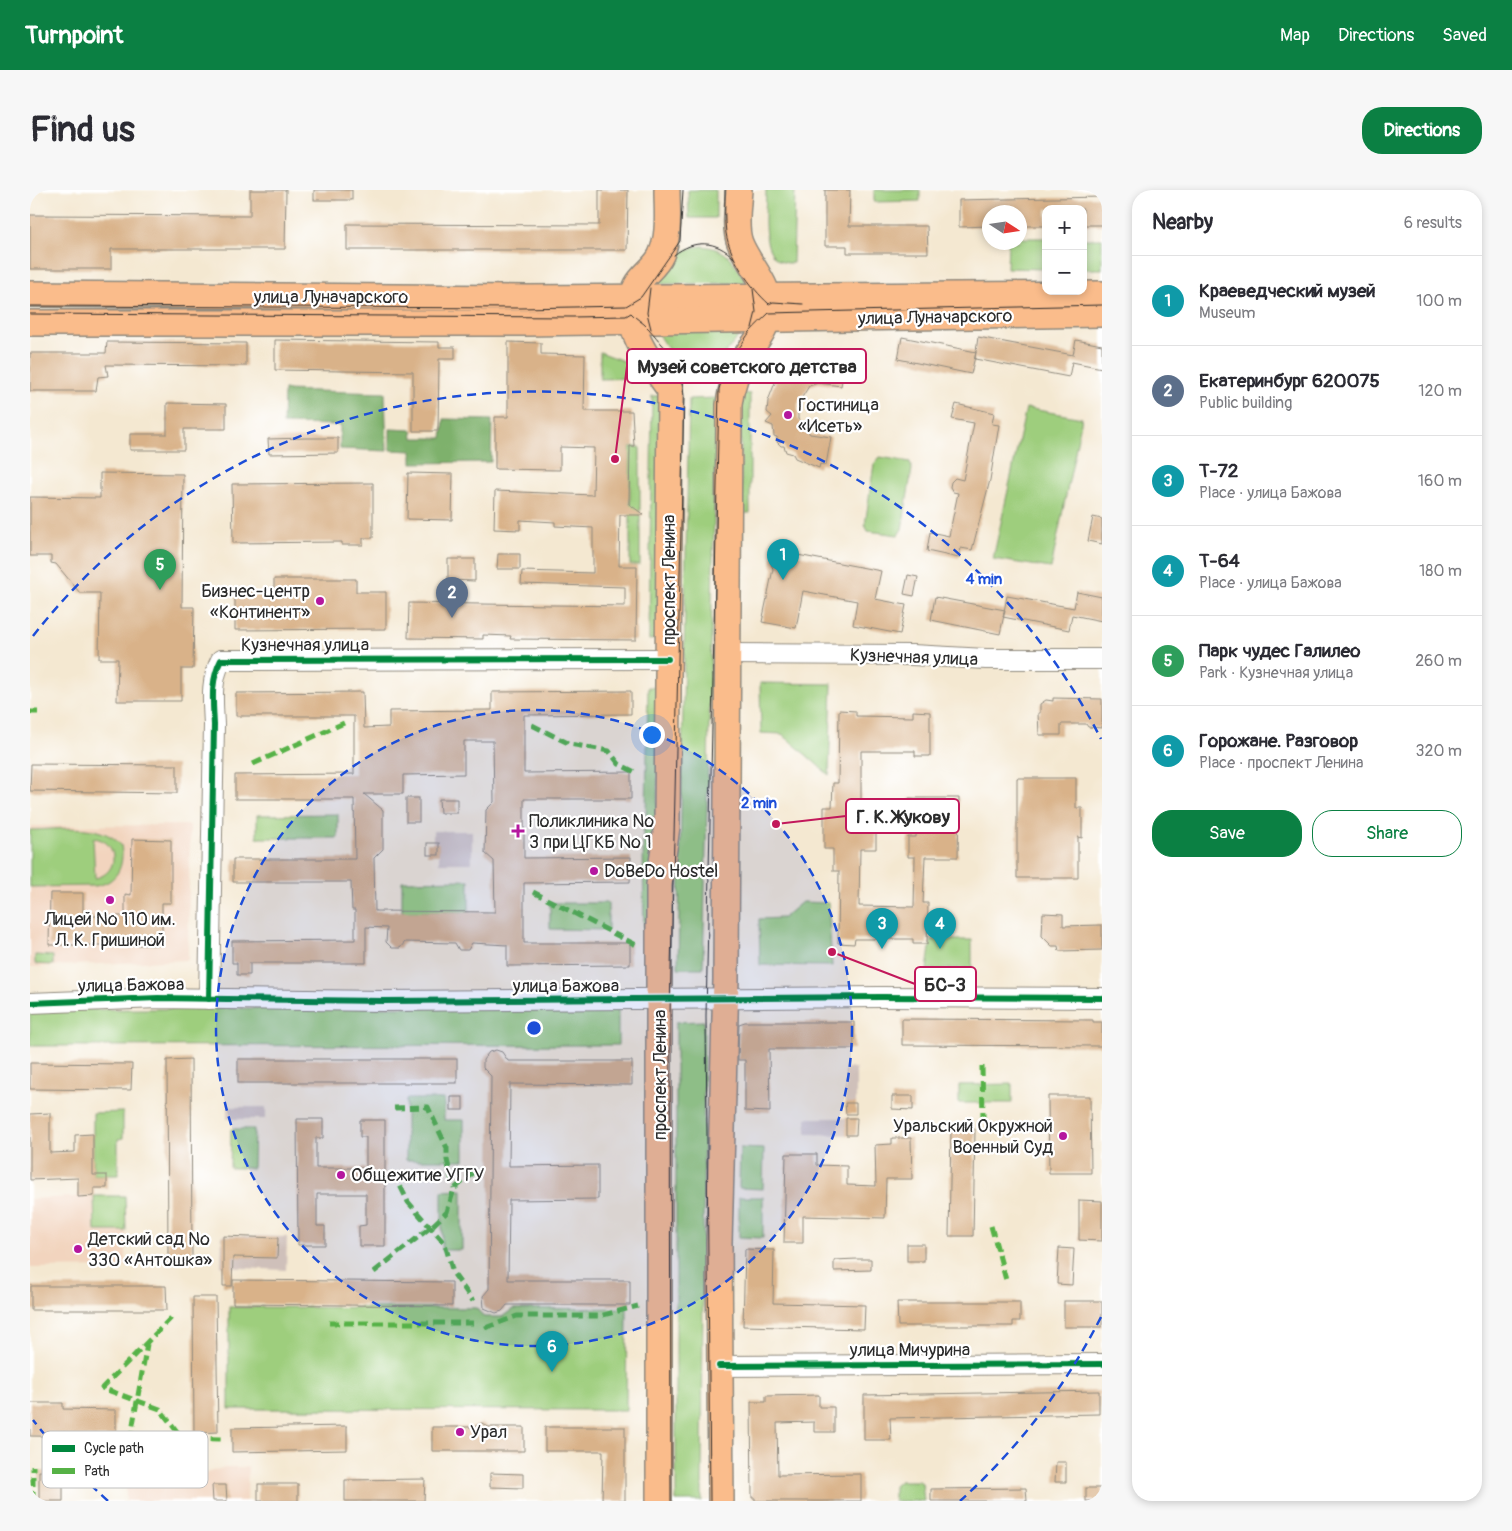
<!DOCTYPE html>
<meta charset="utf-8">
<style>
body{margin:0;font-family:Pangolin,sans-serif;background:#f7f7f7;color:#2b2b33}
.controls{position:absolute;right:15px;top:15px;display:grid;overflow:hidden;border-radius:10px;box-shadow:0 2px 8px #0003}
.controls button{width:45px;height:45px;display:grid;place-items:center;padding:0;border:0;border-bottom:1px solid #e1e1e2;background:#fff;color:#2b2b33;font:25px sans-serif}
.compass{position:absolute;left:952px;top:15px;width:45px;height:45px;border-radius:50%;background:#fff;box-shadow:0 2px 8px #0003;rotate:102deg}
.you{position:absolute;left:621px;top:544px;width:18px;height:18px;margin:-12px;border:4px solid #fff;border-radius:50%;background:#1a73e8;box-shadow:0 0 0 8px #1a73e833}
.badge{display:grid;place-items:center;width:32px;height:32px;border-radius:50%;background:#0b8043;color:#fff;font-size:16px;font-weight:700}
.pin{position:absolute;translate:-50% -41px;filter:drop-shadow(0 1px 2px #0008)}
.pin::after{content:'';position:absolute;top:26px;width:18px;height:15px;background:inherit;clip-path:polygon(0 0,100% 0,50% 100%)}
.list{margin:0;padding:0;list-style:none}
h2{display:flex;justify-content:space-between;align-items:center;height:65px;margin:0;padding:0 20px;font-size:21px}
h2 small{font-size:16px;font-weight:400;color:#7c7c81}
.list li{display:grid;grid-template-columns:32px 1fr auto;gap:15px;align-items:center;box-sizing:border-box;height:90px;padding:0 20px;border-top:1px solid #e1e1e2}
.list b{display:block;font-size:19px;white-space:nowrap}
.list p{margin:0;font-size:16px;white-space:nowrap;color:#7c7c81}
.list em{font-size:16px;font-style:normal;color:#7c7c81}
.actions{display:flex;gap:10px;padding:15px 20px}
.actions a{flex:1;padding:11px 0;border:1px solid #0b8043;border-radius:20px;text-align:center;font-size:18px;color:#0b8043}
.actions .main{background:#0b8043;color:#fff}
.map{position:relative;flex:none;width:1072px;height:1311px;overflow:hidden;border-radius:20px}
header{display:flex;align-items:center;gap:30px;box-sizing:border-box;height:70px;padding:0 25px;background:#0b8043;color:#fff}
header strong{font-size:24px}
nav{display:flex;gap:28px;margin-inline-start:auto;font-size:18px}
.intro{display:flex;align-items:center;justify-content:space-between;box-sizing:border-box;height:120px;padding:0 30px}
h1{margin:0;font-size:35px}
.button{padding:12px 22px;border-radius:20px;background:#0b8043;color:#fff;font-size:18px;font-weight:700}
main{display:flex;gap:30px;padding:0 30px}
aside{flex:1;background:#fff;border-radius:20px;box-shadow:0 2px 8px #0003}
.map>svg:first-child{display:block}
.built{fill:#f2d4be}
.industrial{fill:#cfc0ba}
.green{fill:#9ece7d;stroke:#647c54;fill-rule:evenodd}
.forest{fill:#7eb16c;stroke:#546e4c}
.building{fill:#d9b289;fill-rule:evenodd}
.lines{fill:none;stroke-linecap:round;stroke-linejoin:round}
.minor-casing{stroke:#908a7e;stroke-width:22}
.major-casing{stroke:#908a7e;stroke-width:28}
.minor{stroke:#fff;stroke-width:20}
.major{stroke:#fabc8b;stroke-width:25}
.tram{stroke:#2b2b2b;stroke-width:1}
.quiet{stroke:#56b246;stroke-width:5;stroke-dasharray:10 5;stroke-linecap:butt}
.cycleway-casing{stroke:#fff;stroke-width:9}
.cycleway{stroke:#00873e;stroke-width:6}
.ring{fill:none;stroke:#1d4ed8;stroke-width:2.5;stroke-dasharray:9 6}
.poi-dot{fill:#b5179e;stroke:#fff;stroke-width:2}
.labels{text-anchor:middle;stroke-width:4.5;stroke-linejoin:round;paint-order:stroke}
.street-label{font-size:18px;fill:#2b2b2b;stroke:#fff}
.poi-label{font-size:18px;fill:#2b2b2b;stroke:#fff;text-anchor:start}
.key{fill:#fff;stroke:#bfbfbf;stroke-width:1}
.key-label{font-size:14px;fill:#2b2b2b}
.centre{fill:#1d4ed8;stroke:#fff;stroke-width:2.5}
.ring-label{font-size:15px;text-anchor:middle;font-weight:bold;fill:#1d4ed8;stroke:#fff;stroke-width:4.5;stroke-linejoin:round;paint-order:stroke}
.leader{fill:none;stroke:#c2185b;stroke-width:2}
.callout-dot{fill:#c2185b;stroke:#fff;stroke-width:2}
.callout{fill:#fff;stroke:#c2185b;stroke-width:2}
.callout-label{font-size:19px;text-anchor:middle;font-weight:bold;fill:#2b2b2b}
</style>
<header>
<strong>Turnpoint</strong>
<nav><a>Map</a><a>Directions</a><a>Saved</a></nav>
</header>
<div class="intro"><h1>Find us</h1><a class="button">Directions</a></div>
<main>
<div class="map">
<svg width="1072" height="1311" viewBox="0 0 1072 1311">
<rect width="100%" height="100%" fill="#fff"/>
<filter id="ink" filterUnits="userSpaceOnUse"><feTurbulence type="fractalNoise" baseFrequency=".02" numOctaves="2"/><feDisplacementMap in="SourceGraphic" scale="10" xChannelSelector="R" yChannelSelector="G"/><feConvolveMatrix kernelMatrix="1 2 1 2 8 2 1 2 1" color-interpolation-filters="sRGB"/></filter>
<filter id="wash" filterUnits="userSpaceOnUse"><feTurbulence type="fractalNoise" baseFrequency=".0096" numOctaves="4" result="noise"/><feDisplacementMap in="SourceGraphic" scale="20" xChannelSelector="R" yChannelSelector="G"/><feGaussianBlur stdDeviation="1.12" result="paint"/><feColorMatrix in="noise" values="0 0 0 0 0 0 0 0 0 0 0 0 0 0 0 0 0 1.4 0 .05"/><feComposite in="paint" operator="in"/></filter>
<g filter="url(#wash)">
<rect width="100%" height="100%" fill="#f4e8d1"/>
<g class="built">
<path d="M160,635L158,770L0,777V636Z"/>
<path d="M64,1006L65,1041H96V1077L0,1078V1009Z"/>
<path d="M195,1277H218L217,1311H96V1285L176,1283Z"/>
</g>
<g class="industrial">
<path d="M403,641H442V673H409V653H403Z"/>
<rect x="815" y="878" width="11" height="39"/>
<rect x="197" y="917" width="39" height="12"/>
<path d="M776,928H816V945L776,944Z"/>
<path d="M192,1045L257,1047L256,1080L191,1077Z"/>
</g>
<g class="green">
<path d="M658,0H686V28H659Z"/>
<path d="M736,0H765L763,73C727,76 736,23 736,0Z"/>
<path d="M844,0H890V11L844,12Z"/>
<path d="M990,48H1016V79L977,78L978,53L989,52Z"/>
<rect x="1053" y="49" width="19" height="30"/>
<path d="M672,56C698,59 703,70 715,91L712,93L629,94L628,90C638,71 649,59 672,56Z"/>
<path d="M630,140L707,141L710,144C684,185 652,187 628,144Z"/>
<path d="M570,162L596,172L607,188L570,189Z"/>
<path d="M711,203L720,204V323H711Z"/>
<path d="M622,206H631L629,449L619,450Z"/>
<path d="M687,208L673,778H648L659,209Z"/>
<path d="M996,218L1052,228L1021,378L963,369Z"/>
<rect x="600" y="257" width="10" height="118"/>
<path d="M850,267L880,272L882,279L872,339L868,345L838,341L835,335L844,274Z"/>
<path d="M730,493L802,494L799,585L752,544L731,543Z"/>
<path d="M618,497L629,498L627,629H616Z"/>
<path d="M308,624V648H227V625Z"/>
<path d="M0,640C28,640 71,631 91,655C95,676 87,693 65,696L0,697ZM63,648C89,650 90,684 65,688Z"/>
<path d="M613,640H623V756H614Z"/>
<path d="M439,690V722H372V691Z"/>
<path d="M772,712L798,713L802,776L730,775L729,729L753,728Z"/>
<path d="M520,713H578V740L520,739Z"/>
<path d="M901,750H942V778L897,780Z"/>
<path d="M5,765L23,766V775L5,774Z"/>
<path d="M588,815V855L0,856V820Z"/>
<path d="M674,831L672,1311H646V832Z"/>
<path d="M982,894V913H929V895Z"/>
<path d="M376,909H414V930H434V970H376Z"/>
<path d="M93,922V948L88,949V985H63V923Z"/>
<path d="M201,939H224L223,978H200Z"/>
<path d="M710,958L734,959L733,999L709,998Z"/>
<path d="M432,1000V1060H412V1001Z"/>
<path d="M64,1006H95L96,1041H65Z"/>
<path d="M709,1007H733V1048L709,1047Z"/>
<path d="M199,1117L446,1118L454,1127H472L483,1119L597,1118L596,1220L199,1219Z"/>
<path d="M870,1291H889L892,1293L894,1311H864V1296Z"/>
</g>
<g class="forest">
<path d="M254,200L355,203L357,261L310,259V235L253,234Z"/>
<path d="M414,229L462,230L461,272L382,273V261L360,260V239L382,240L383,248H412Z"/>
</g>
<g id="blocks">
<g class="building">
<path d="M220,0H256L255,59H81V79H0V25L220,26Z"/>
<rect x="284" y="0" width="38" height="10"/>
<path d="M569,0H598L597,60H317V34L569,35Z"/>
<path d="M795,0H820L819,36H897L898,63H817V56H795Z"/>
<path d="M1072,7V35H1053V19H1016V36H990V22H960V36L929,37V10Z"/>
<path d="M872,147L946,162L941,184L868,169Z"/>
<path d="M948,147L1043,165L1046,150L1072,155V178L1042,172L1039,187L945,169Z"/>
<path d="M245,150L409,152V157H425V169H409L408,241H383V182L245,180Z"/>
<path d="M77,152L216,153V176L76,175L78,186L68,187L66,201H0V163H76Z"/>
<path d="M478,152L511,153V164L555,165L554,221H602L604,256H600L599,314L614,325H590L589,376H607L606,450L480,449L481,446L453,445V449L378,448L379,413L595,416V397L491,394L492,381L563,383V338L525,336V332L490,330V340L464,339L465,301L563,305L564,258L530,257V280L465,279V227H478Z"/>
<path d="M788,163L816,168L811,196L788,193L779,196L768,214V229L780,244L801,247L796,275L790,274L789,278L765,268L763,264L756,262L754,256H751L747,252V247L744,246L743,236L736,233L742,226L737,222L738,211L746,190L764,172L769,171L771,166Z"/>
<path d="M137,213L196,214V239H154V260H100V244H137Z"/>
<path d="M926,214L964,223L962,234L969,235L960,290L942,360L931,358L929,368L897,361L900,342L919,346L928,303L923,302L920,297L921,292L925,288L933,290L944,233L922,229Z"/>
<path d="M276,248H308V263L239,264L238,249Z"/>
<path d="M70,283L153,284L152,417H164L163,479H151V511H87L88,469H69L70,403H50L26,374L21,373V366H0V307L70,308Z"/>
<path d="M378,283L423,284L422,330L377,329Z"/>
<path d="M343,293V348H333V355H312V352L203,353L202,294Z"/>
<path d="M1063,327L1072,329V354L1058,351Z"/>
<path d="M752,362L851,381L845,409L876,415L870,444L823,435L827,411L773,401L766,438L732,432L743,379L741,373L742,367L746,363Z"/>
<path d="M468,364H490V379H467Z"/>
<path d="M418,369H445V391L418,390Z"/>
<path d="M878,385L888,387L884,406L874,404Z"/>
<path d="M244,389H326V402H356V439L205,440V403H244Z"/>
<path d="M1047,402L1072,407V431L1042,425L1039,440L973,427L977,406L1044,418Z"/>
<path d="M905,407L975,420L970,444L901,430Z"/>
<path d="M601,501V524L494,525V583L601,582V609H494V668L601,667L600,692L494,693V753H600V775L477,776V755L442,753L438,760H429L425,753L375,752L370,758H362L356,752L357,738L336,737V773H220V785H207V773H202V751L325,750V720H322L321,692H203V669H325L324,609H205V585L324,584V526H206V503L333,502L334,538L359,537V521L462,520V502ZM434,551H463L464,612L456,620L455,663L464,671L465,722L345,721L344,668L353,659V620L334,604H373V585L434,584Z"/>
<path d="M1023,508L1072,509V538L1058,537L1056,534H1031V545H1009L1008,523H1010V514L1016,510L1023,511Z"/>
<path d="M809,520L826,521V526L883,527V521L900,522V566H885V561H831V617H846V659H830L829,716L884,717L885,667H878V647H886L887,625L879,626V608H929L928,667H895L893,713H898L897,754H883V749H825L824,754L808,753L809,681H803V659H794V617H802L803,593H808Z"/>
<path d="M1,574L147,575V603L0,601Z"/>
<path d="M987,588H1046V618H1052V648L1048,647V688H987Z"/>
<rect x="376" y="608" width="13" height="24"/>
<path d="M409,609H427V623H410Z"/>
<path d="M102,649L141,650V713H132V755H19L20,703H53V726H95V704L101,705Z"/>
<rect x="397" y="653" width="12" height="12"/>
<path d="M1013,723L1033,724V736L1072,735V760L1029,761L1028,756H1022L1012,746Z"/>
<path d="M872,829L1063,830V832H1072V856L872,855Z"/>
<path d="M715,832H824V859H739L740,922L715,921V870H708L709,834Z"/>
<path d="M466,860L472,862L478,871H602V895L480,894L479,976L568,975V1009L479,1010L478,1090H600V1115H477L472,1121L466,1123L454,1118L453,1106L459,1099L461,886L453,878V870L459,862Z"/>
<path d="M161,869L162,1068H138L137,870Z"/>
<rect x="208" y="869" width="219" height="24"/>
<path d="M0,873L102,874L101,900L0,899Z"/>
<path d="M862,906H883V920L862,919Z"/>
<path d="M1018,906H1060L1061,983H1019Z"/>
<rect x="421" y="907" width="12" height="13"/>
<path d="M815,913H826V924H816Z"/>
<path d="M20,923V963L45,962V945L63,944V985H77V998H64V1006L48,1007V988L0,990V924Z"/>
<path d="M816,928H827L826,945H816Z"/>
<path d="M267,929H293V948H286V978H336V947H330V930H355V1056H329V1036L336,1035V1004H287V1036H295V1055H268Z"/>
<path d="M921,939H945L943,1046H919Z"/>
<path d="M862,948H881L882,989H856L855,1028L773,1026V1053H754L756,964H787V975L817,976V995L846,996L845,955L862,954Z"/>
<path d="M1049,1010L1072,1011V1051L1049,1050Z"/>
<path d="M193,1046L248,1048L247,1068L203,1067L202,1096H193Z"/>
<rect x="877" y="1054" width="17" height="17"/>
<path d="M1029,1058L1044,1059L1042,1095L1027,1094Z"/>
<path d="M715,1059L744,1060L743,1113L835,1115L834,1139L713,1136Z"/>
<path d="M827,1069H841V1080L804,1081V1070Z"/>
<path d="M203,1090L422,1092V1116L203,1114Z"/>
<path d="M1,1096H136L137,1120H1Z"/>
<path d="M163,1107H186L188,1242L164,1243Z"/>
<rect x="1034" y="1111" width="38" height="26"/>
<path d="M867,1112H990V1131H983V1136H868Z"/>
<path d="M1069,1201V1224L860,1228L861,1250H834V1205Z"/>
<path d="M789,1205V1217H804V1242H784V1232L747,1233L748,1285L831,1284V1311H725V1308H722L721,1212H736V1206Z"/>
<path d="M0,1213H33V1219L86,1220V1247L0,1246Z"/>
<path d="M452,1233L458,1237H494V1261H402V1237H444Z"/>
<path d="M317,1236V1260L202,1262V1238Z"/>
<path d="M515,1237H595V1311H572L573,1261H515Z"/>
<path d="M1026,1272H1036V1292H1025Z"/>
<path d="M9,1281L33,1282V1311H9Z"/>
<path d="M460,1283L493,1284V1298L460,1297Z"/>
<path d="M395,1289L394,1311H315V1290Z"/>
<rect x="228" y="1294" width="40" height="17"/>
<path d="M182,1295H196L197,1311H183Z"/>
<path d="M996,1298L997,1311H901V1299Z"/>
<rect x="1056" y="1298" width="16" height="13"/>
</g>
</g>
</g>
<g filter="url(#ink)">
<use href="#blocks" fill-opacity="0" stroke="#908a7e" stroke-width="1"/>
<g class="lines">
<g class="minor-casing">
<g id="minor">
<path d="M696,464L882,465L956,469H1072"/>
<path d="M179,809L184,535C183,512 180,491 191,470L638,469"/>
<path d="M0,813L128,808L354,811L850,807L1072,808"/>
<path d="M689,1176L1072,1174"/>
</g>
</g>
<g class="major-casing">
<g id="major">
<path d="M0,104L498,108L1072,104"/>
<path d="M0,133H497L1072,124"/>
<path d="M629,1311V695L637,636L640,200C620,172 587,132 607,95C613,84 626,77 631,65C640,45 637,22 637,0"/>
<path d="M691,1311L689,1053L696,789L699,215C701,196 707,179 718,163C727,150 737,138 739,122C742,96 719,76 710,53C704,38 708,16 709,0"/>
</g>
</g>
<use href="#minor" class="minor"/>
<use href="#major" class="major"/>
<g class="tram">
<path d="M695,0C695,14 694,29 696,43C700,68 720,97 739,114L743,112L773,114"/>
<path d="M644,65C664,49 686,50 704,68"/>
<path d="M620,98L617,123L621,139"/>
<path d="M0,116L491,118L596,116L611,107L650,51L653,0"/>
<path d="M0,124L543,127L596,126L601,123C606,129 613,132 618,138C640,162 663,201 699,170C708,162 713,151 720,142C726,135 733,129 739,123L1072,115"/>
<path d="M722,138L726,122L723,99"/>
<path d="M638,163L652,188L654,206L640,824L641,1311"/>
<path d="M680,1311L676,826L689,199L698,170"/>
</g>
<g class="quiet">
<path d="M0,522H8"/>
<path d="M502,535L540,554L579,561L589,574L607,583"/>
<path d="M223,574L314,533"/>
<path d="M503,702L608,756"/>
<path d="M952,876L953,927"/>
<path d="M364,918L398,917L417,958V970L424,999"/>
<path d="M364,983L378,1012L415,1054L423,1083L443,1111"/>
<path d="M961,1036L976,1090"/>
<path d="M344,1082L401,1037L417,1022L424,999L443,983"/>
<path d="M141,1128L72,1198L130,1219L152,1248L194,1249"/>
<path d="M299,1133H443"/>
<path d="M455,1138L487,1126H569L608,1116"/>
<path d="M87,1276L98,1263L117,1154"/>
<path d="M3,1311V1276"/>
</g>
<g class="cycleway-casing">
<g id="cycleway">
<path d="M179,809L184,535C183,512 180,491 191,470L638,469"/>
<path d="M0,813L128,808L354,811L850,807L1072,808"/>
<path d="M689,1176L1072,1174"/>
</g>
</g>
<use href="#cycleway" class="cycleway"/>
</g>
</g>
<circle cx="504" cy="838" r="318" fill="#1d4ed8" fill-opacity=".12"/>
<g class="ring">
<circle cx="504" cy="838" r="318"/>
<path d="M1071 1127A636 636 0 0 1 930 1311M78 1311A636 636 0 0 1 3 1230M3 446A636 636 0 0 1 1071 549"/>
</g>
<g class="poi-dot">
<circle cx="758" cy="225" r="5"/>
<circle cx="290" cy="411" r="5"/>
<path d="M485.5 633.5h5v5h5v5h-5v5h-5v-5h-5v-5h5z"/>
<circle cx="564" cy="681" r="5"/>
<circle cx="80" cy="710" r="5"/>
<circle cx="1033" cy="946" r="5"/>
<circle cx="311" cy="985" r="5"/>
<circle cx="48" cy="1059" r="5"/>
<circle cx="430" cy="1242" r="5"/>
</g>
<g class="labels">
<g class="street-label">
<text x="301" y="113">улица Луначарского</text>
<text transform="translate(905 127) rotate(-1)" y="6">улица Луначарского</text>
<text transform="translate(639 390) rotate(-90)" y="6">проспект Ленина</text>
<text x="275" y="461">Кузнечная улица</text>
<text transform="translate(884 467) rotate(2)" y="6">Кузнечная улица</text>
<text transform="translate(101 795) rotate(-1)" y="6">улица Бажова</text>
<text x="536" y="802">улица Бажова</text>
<text transform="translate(630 885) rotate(-90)" y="6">проспект Ленина</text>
<text x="880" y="1166">улица Мичурина</text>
</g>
<g class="poi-label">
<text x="768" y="221">Гостиница<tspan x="768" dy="21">«Исеть»</tspan></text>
<text x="280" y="407" text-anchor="end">Бизнес-центр<tspan x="280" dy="21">«Континент»</tspan></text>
<text x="499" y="637">Поликлиника №<tspan x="499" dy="21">3 при ЦГКБ № 1</tspan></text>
<text x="574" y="687">DoBeDo Hostel</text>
<text x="80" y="735" text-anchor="middle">Лицей № 110 им.<tspan x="80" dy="21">Л. К. Гришиной</tspan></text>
<text x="1023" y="942" text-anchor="end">Уральский Окружной<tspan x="1023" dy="21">Военный Суд</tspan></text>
<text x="321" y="991">Общежитие УГГУ</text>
<text x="58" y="1055">Детский сад №<tspan x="58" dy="21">330 «Антошка»</tspan></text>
<text x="440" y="1248">Урал</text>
</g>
</g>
<rect x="12" y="1241" width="166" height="57" rx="8" class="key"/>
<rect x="22" y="1255" width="23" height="7" fill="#00873e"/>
<rect x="22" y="1278" width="23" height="6" fill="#56b246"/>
<g class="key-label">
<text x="54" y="1263">Cycle path</text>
<text x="54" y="1286">Path</text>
</g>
<circle cx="504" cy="838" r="8" class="centre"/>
<g class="ring-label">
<text x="954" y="394">4 min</text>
<text x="729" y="618">2 min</text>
</g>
<path class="leader" d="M585 269L597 176M746 634L816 626M802 762L885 794"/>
<g class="callout-dot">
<circle cx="585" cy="269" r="5"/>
<circle cx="746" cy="634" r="5"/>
<circle cx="802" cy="762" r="5"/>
</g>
<g class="callout">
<rect x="597" y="159" width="239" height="34" rx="5"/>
<rect x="816" y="609" width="113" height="34" rx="5"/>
<rect x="885" y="777" width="61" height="34" rx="5"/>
</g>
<g class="callout-label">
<text x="717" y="183">Музей советского детства</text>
<text x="873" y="633">Г. К. Жукову</text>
<text x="915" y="801">БС-3</text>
</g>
</svg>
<div class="controls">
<button>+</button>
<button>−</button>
</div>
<svg class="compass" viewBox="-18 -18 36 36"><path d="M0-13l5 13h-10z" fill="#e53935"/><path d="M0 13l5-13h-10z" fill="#7c7c81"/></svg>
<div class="you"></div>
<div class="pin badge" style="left:753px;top:390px;background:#0f9aa8">1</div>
<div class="pin badge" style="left:422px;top:428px;background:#5c6f8a">2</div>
<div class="pin badge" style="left:852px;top:759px;background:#0f9aa8">3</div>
<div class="pin badge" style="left:910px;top:759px;background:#0f9aa8">4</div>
<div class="pin badge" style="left:130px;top:400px;background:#2e9e5b">5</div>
<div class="pin badge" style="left:522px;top:1182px;background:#0f9aa8">6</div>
</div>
<aside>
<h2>Nearby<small>6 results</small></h2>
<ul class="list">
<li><span class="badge" style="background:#0f9aa8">1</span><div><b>Краеведческий музей</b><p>Museum</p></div><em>100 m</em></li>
<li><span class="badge" style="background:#5c6f8a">2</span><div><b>Екатеринбург 620075</b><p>Public building</p></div><em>120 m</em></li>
<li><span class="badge" style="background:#0f9aa8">3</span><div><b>Т-72</b><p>Place · улица Бажова</p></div><em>160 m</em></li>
<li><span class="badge" style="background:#0f9aa8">4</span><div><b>Т-64</b><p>Place · улица Бажова</p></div><em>180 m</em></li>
<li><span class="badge" style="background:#2e9e5b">5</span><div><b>Парк чудес Галилео</b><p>Park · Кузнечная улица</p></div><em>260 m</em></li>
<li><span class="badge" style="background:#0f9aa8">6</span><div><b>Горожане. Разговор</b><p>Place · проспект Ленина</p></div><em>320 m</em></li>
</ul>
<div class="actions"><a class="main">Save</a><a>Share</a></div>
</aside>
</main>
